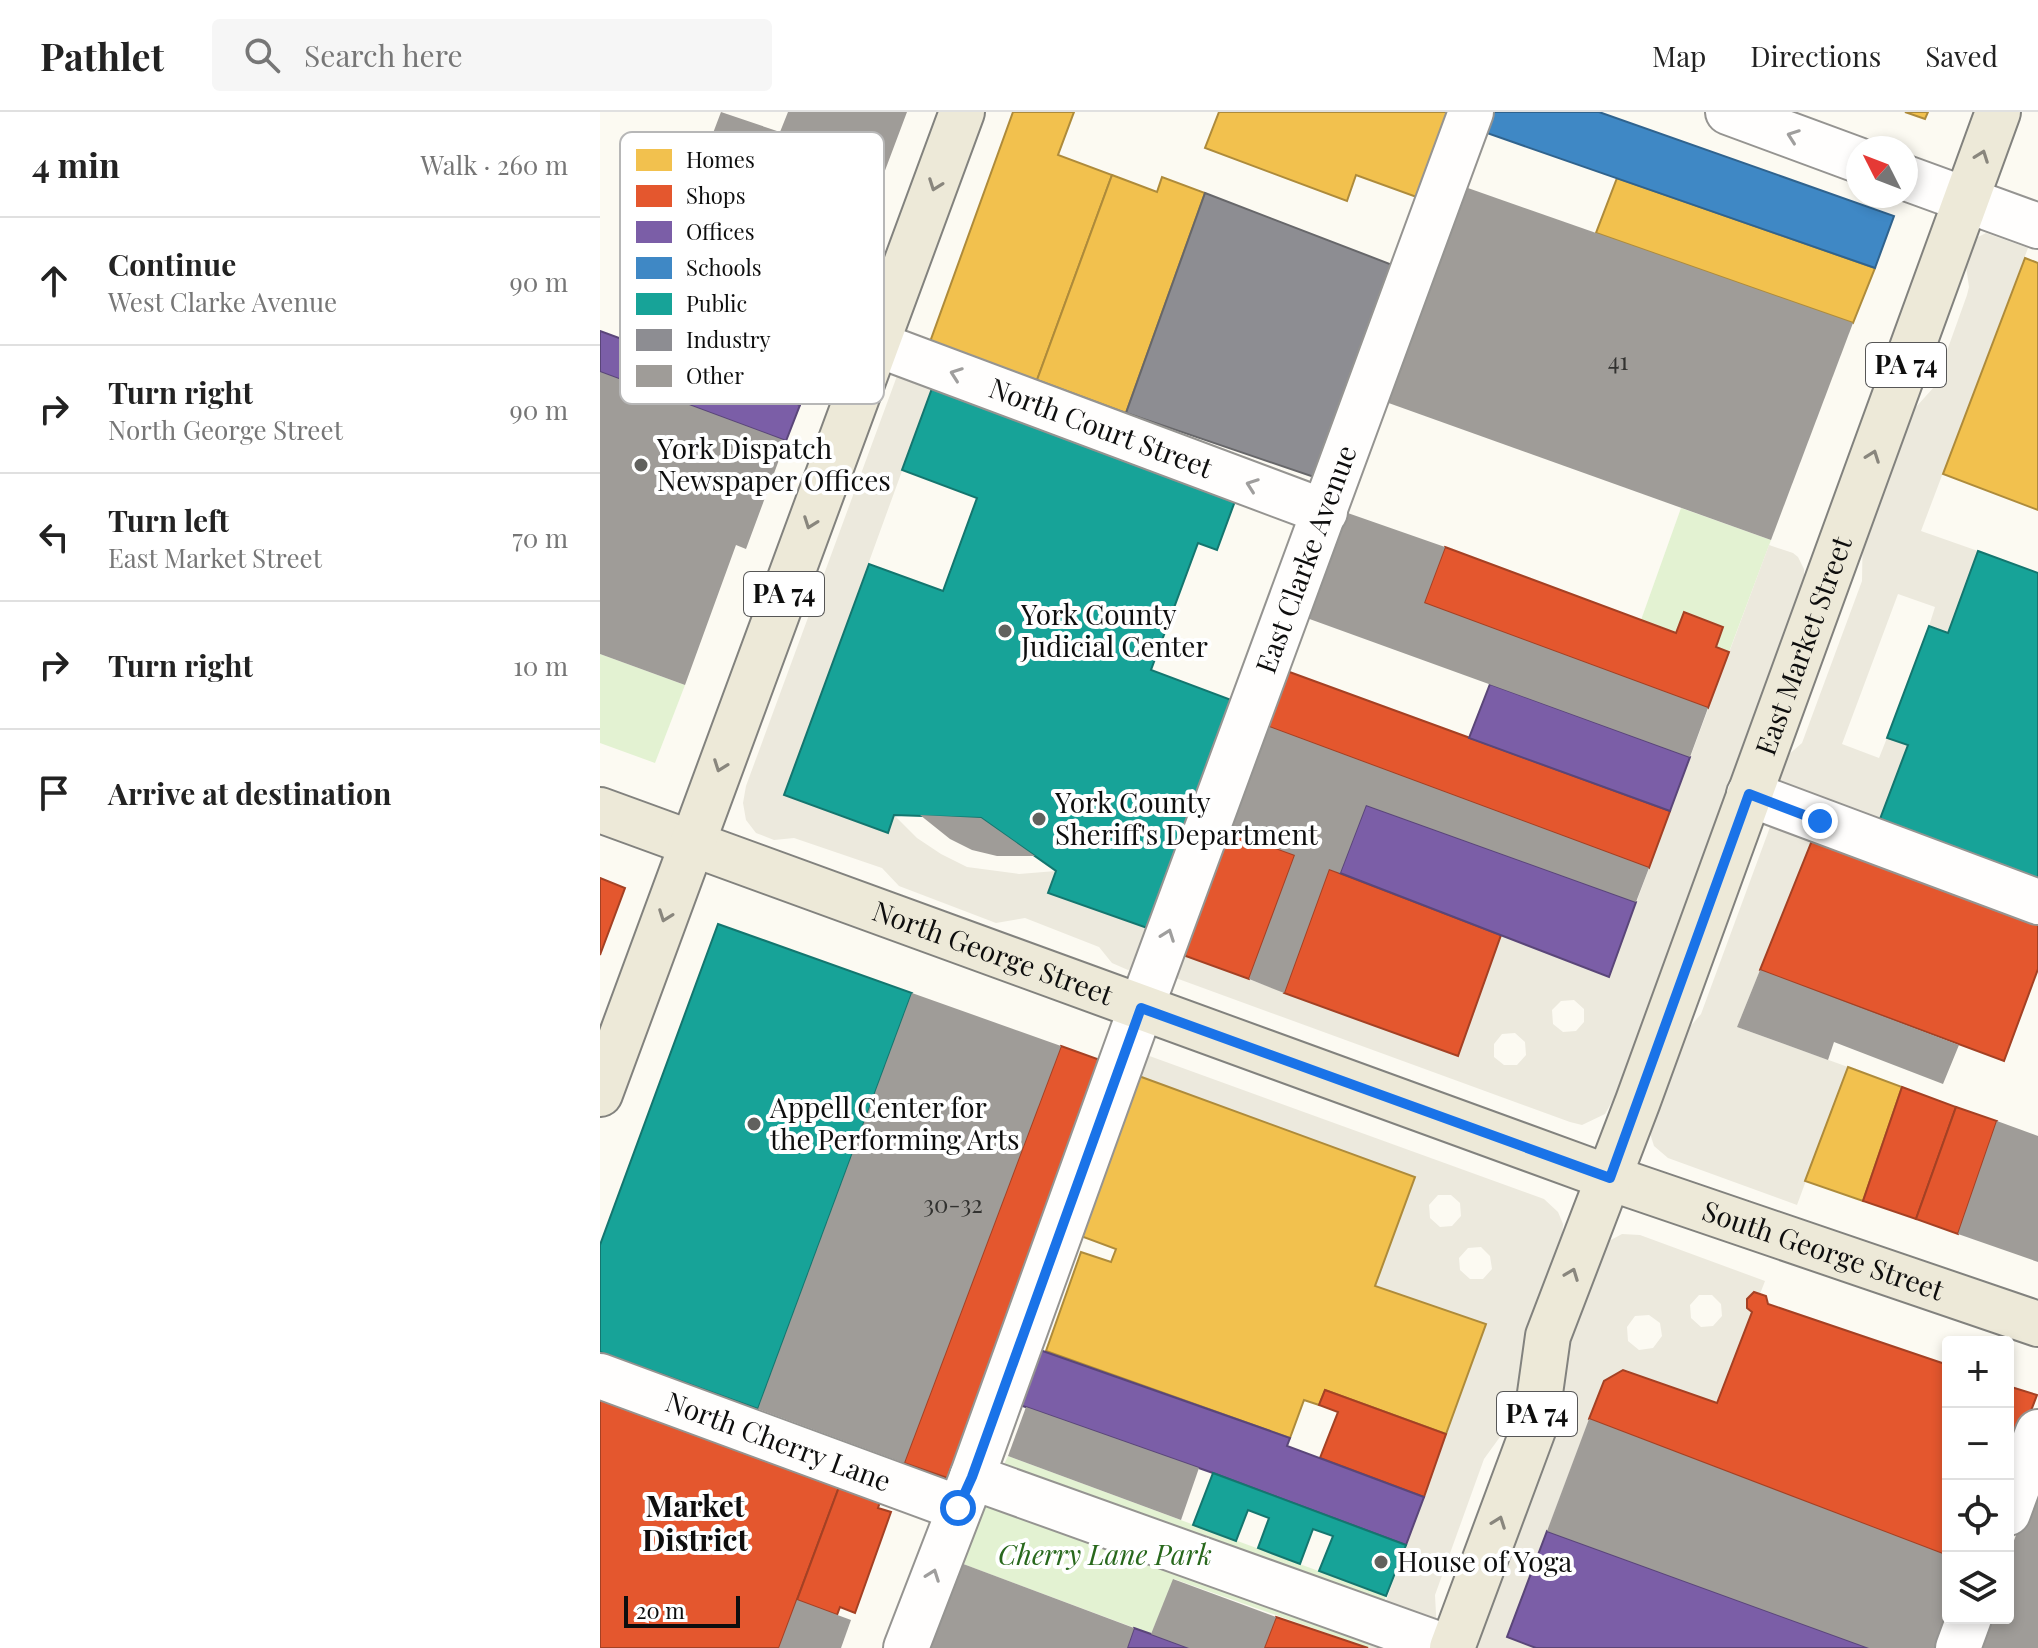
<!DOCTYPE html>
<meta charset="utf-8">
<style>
body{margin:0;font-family:"Playfair Display",serif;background:#f6f6f6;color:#222}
.controls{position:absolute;right:24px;bottom:24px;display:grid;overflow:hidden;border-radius:8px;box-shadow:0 4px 12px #0003}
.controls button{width:72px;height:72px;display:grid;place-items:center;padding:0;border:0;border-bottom:2px solid #e0e0e0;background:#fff;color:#222;font:40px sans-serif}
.compass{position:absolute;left:1246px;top:24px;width:72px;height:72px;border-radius:50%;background:#fff;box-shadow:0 4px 12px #0003;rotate:312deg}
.scale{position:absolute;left:24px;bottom:20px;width:116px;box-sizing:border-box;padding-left:8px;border:4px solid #0e0e0e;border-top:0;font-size:22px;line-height:28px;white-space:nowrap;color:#0e0e0e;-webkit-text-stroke:6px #fff;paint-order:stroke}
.stop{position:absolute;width:24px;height:24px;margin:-18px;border:6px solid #1a73e8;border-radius:50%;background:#fff}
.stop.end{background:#1a73e8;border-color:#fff;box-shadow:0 2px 8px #0008}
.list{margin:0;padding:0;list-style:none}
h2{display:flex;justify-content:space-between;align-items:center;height:104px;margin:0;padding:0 32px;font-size:34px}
h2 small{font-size:26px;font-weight:400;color:#767676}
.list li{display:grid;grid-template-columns:52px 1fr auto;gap:24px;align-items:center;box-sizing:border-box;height:128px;padding:0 32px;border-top:2px solid #e0e0e0}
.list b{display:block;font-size:30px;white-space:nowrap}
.list p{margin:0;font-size:26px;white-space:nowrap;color:#767676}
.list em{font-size:26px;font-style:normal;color:#767676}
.icon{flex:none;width:44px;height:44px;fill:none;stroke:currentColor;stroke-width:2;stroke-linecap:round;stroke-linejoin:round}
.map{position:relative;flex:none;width:1438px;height:1536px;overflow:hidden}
header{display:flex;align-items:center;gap:48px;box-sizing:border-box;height:112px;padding:0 40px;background:#fff;border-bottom:2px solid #e0e0e0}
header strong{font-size:38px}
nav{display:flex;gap:44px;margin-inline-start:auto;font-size:28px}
.search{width:560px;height:72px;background:#f6f6f6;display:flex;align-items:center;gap:20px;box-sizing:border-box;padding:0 28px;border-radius:8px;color:#767676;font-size:30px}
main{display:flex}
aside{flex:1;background:#fff}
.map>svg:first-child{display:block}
.green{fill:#e3f2d2}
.plaza{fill:#ece9dd;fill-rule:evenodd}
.homes{fill:#f2c14e;stroke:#ae8b3b;stroke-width:2}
.shops{fill:#e4572e;stroke:#a44124;stroke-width:2}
.offices{fill:#7b5ea7;stroke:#5a4679;stroke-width:2}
.schools{fill:#3f88c5;stroke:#30638e;stroke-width:2}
.public{fill:#17a398;stroke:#14766f;stroke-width:2}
.industry{fill:#8d8d92;stroke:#67676a;stroke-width:2}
.building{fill:#9f9c98}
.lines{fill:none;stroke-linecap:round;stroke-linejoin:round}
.minor-casing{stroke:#959491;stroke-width:48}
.major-casing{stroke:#82827e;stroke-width:48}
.minor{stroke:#fffefd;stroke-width:44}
.major{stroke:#ede9d8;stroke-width:44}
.oneway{stroke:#9f9e9d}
.oneway2{stroke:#89867d}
.route{stroke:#1a73e8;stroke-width:10}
.poi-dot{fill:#61615e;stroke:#fff;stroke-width:3}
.labels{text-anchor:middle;stroke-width:8;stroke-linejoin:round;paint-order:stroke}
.number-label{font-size:24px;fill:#323230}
.shield{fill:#fff;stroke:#565656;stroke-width:2}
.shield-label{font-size:26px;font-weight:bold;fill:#0e0e0e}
.street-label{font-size:28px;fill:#0e0e0e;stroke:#fff}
.poi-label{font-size:28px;fill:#0e0e0e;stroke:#fff;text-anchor:start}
.park-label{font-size:28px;font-style:italic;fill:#28681c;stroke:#fff}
.neighbourhood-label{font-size:30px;font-weight:bold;fill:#0e0e0e;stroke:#fff}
.key{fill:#fff;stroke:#b7b7b7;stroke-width:2}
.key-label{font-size:22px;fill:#0e0e0e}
</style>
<header>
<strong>Pathlet</strong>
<div class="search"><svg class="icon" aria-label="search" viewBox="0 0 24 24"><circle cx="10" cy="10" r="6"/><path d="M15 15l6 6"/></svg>Search here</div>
<nav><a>Map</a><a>Directions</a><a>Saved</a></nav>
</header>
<main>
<aside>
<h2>4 min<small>Walk · 260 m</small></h2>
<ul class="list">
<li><svg class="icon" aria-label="ahead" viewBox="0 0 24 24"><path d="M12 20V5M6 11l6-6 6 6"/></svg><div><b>Continue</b><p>West Clarke Avenue</p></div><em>90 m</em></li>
<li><svg class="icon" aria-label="right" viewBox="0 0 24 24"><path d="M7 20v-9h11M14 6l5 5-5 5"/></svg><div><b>Turn right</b><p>North George Street</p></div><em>90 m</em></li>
<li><svg class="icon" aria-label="left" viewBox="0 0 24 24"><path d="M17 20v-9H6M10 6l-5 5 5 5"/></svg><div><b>Turn left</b><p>East Market Street</p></div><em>70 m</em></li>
<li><svg class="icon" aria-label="right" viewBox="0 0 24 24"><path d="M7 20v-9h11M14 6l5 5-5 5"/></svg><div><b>Turn right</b></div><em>10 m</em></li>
<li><svg class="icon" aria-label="arrive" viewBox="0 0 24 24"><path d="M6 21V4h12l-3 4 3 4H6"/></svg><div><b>Arrive at destination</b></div></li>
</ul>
</aside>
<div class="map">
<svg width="1438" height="1536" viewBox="0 0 1438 1536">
<rect width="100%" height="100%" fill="#fcfaf2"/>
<g class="green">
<path d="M1081,396L1171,428L1129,540L1116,535L1123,515L1084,500L1076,521L1041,508Z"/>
<path d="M0,542L85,573L55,651L0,631Z"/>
<path d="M408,1344L786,1484L769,1536L574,1467L551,1522L358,1450Z"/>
</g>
<g class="plaza">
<path d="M1386,121L1428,136L1321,419L1378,439L1348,521L1329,514L1335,495L1298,482L1242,632L1279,646L1287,626L1308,633L1277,715L1198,765L1137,915L1248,955L1197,1093L1068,1046L1054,1034L1048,1015L1076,931L1101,902L1183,680L1176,673L1179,651L1202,631L1262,469L1263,409L1298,315L1334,275L1367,183L1369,175L1365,147L1376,126Z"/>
<path d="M303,259L334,271L202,634L294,703L317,726L341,742L367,755L419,762L456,759L563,782L537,854L528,858L512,851L499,835L425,806L396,811L299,774L282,756L194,726L174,728L156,721L146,708L143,691L146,674L297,264Z"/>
<path d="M1169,433L1193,441L1198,445L1204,457V475L1017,981L1005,1002L982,1013L970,1010L573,865L580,842L858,944L901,823L1009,864ZM974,888L984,897V910L976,919L963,920L953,912L952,898L961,889ZM915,921L925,930L926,943L917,953H904L894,945V932L902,922Z"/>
<path d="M544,942L944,1087L958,1100L963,1112L962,1129L918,1300L884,1347L835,1483L837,1521L831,1536H769L886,1212L775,1174L815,1065L536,963ZM838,1083H851L860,1091L861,1104L852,1114L840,1115L830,1106L829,1093ZM881,1135L890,1144L892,1157L883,1167H870L860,1158L859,1146L868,1136Z"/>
<path d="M1022,1122L1040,1123L1165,1169L1160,1182L1154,1180L1147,1187L1152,1200L1117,1291L1023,1258L1004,1269L907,1525L936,1536H875L960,1305L967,1227L998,1143L1009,1129ZM1099,1183H1112L1121,1192L1122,1204L1113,1214L1101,1215L1091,1206L1090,1193ZM1049,1203L1060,1211L1062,1224L1053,1236L1039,1238L1028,1229L1027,1215L1035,1204Z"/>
</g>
<g class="homes">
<path d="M413,0H474L458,43L512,63L437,268L330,230Z"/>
<path d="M619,0H855L822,87L756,63L747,89L605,36Z"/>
<path d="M1305,0H1328L1325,7Z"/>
<path d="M512,63L557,80L562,65L605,81L526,301L437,268Z"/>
<path d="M1017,66L1275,156L1253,211L996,121Z"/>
<path d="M1425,146L1438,151V398L1343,362Z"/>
<path d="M1248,955L1302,975L1263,1089L1205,1069Z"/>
<path d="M536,963L815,1065L775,1174L886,1212L846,1322L725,1278L719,1293L704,1288L690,1326L446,1239L481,1140L511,1150L516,1137L478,1123Z"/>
</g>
<g class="shops">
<path d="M845,435L1076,521L1084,500L1123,515L1116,535L1129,540L1108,596L824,491Z"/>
<path d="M684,558L1070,699L1049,756L664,613Z"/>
<path d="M626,718L695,743L649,867L580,842Z"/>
<path d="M1215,721L1438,804V857L1404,949L1160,858Z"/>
<path d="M729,757L901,823L858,944L684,881Z"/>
<path d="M0,766L25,776L0,843Z"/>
<path d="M461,934L503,949L353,1368L304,1351Z"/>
<path d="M1302,975L1356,995L1316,1107L1263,1089Z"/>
<path d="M1356,995L1397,1009L1358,1122L1316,1107Z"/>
<path d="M1154,1180L1166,1184L1168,1192L1348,1253V1444L989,1307L1004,1269L1023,1258L1117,1291L1152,1200L1147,1196V1187Z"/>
<path d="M1408,1274L1437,1283L1408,1359Z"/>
<path d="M725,1278L846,1322L824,1385L720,1346L738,1300L719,1293Z"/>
<path d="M0,1287L239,1375L179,1536H0Z"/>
<path d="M239,1375L280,1390L278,1396L291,1400L255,1501L240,1495L237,1503L197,1488Z"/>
<path d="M676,1505L768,1536H664Z"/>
</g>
<g class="offices">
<path d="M75,166L226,221L200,293L48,237Z"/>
<path d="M0,219L200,293L186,329L0,260Z"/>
<path d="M890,572L1090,645L1070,699L869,626Z"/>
<path d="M766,693L1036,790L1009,865L740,761Z"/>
<path d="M437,1237L690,1326L687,1334L824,1385L806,1433L613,1361L417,1292Z"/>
<path d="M947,1419L1269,1536H936L907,1525Z"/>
<path d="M534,1516L551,1522L589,1536H527Z"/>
</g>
<path class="schools" d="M888,0H999L1294,104L1275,156L881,19Z"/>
<g class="public">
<path d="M334,271L638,381L617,438L598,431L551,558L634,589L550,817L448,781L456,759L381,706L294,703L288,721L184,683L269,452L343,479L377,386L302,358Z"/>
<path d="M1378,439L1438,461V775L1277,715L1308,633L1287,626L1329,514L1348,521Z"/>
<path d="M118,812L312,881L158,1297L0,1240V1133Z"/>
<path d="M613,1361L806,1433L786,1484L719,1459L733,1424L713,1417L700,1452L658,1436L669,1406L648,1398L636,1429L593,1413Z"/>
</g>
<path class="industry" d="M605,81L795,154L717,366L526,301Z"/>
<g class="building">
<path d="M121,0L180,20L188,0H307L230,205L177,185L181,175L102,146L125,86L93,74Z"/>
<path d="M865,75L1253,211L1171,428L783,289Z"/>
<path d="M0,260L186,329L146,437L136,433L85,573L0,542Z"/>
<path d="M742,399L845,435L824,491L1108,596L1090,645L704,505Z"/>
<path d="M664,613L1049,756L1036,790L766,693L740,761L729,757L684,881L649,867L695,743L626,718Z"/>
<path d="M320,703L381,706L435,744H397L372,738L350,727Z"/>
<path d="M1160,858L1359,933L1343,972L1234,930L1228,948L1137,915Z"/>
<path d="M312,881L461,934L304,1351L158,1297Z"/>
<path d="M1397,1009L1438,1024V1150L1358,1122Z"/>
<path d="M426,1295L599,1356L581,1408L408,1344Z"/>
<path d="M989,1307L1348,1444V1506L1341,1536H1269L947,1419Z"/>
<path d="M1438,1366V1536H1373L1384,1506H1408V1444Z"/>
<path d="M358,1450L534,1516L527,1536H325Z"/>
<path d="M573,1467L676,1505L664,1536H589L551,1522Z"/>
<path d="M197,1488L251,1508L241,1536H179Z"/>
</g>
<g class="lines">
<g class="minor-casing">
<g id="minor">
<path d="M1128,0L1258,48"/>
<path d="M1306,66L1438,114"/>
<path id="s1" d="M276,232L725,400"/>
<path d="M1149,682L1438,790"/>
<path id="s2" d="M0,1264L358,1396"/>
<path d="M372,1365L849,1536"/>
<path d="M1408,1401L1438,1320"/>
<path id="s3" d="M306,1536L372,1365L541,896L871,0"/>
<path d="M1358,1536L1369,1506"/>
</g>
</g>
<g class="major-casing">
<g id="major">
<path id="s4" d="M0,698L1010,1066L1438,1212"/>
<path d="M0,982L362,0"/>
<path id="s5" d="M852,1536L936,1310L948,1224L1038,989L1398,0"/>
</g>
</g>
<use href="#minor" class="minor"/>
<use href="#major" class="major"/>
</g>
<defs><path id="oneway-chevron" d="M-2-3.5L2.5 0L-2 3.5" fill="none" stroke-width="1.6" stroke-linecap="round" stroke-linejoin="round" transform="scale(2)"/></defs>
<g class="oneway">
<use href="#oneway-chevron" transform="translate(1193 24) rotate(-160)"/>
<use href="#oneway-chevron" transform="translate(356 262) rotate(-160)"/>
<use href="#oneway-chevron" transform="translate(652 373) rotate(-160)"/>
<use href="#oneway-chevron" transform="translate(568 823) rotate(-70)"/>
<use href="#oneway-chevron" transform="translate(333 1463) rotate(-70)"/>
</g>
<g class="oneway2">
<use href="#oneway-chevron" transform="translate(1382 44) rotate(-70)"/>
<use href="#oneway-chevron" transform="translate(335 73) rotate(110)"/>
<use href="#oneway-chevron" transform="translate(1273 344) rotate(-70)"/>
<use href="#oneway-chevron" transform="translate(210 411) rotate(110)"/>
<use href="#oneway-chevron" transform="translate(120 654) rotate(110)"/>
<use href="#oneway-chevron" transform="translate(65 804) rotate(110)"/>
<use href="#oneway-chevron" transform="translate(972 1162) rotate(-69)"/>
<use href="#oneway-chevron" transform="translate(899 1410) rotate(-70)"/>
</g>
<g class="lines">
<path class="route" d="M358,1396L372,1365L541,896L1010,1066L1149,682L1220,709"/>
</g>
<g class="poi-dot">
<circle cx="41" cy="353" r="8"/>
<circle cx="405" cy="519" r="8"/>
<circle cx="439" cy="707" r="8"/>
<circle cx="154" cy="1012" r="8"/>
<circle cx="781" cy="1450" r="8"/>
</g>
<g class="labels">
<g class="number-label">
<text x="1018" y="258">41</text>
<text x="353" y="1101">30-32</text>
</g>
<g class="shield">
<rect x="1266" y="231" width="80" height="44" rx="6"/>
<rect x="144" y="460" width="80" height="44" rx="6"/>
<rect x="897" y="1280" width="80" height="44" rx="6"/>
</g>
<g class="shield-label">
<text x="1306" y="262">PA 74</text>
<text x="184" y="491">PA 74</text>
<text x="937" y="1311">PA 74</text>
</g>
<g class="street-label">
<text dy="10" stroke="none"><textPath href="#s1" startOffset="240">North Court Street</textPath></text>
<text dy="10" stroke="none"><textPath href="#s3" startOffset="1160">East Clarke Avenue</textPath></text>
<text dy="10" stroke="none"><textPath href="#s5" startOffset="1064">East Market Street</textPath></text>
<text dy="10" stroke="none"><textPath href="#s4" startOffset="418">North George Street</textPath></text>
<text dy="10" stroke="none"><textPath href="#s4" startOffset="1300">South George Street</textPath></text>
<text dy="10" stroke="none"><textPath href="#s2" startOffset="190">North Cherry Lane</textPath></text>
</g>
<g class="poi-label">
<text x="57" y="347">York Dispatch<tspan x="57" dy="32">Newspaper Offices</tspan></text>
<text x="421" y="513">York County<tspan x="421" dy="32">Judicial Center</tspan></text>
<text x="455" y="701">York County<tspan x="455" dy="32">Sheriff's Department</tspan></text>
<text x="170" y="1006">Appell Center for<tspan x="170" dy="32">the Performing Arts</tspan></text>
<text x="797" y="1460">House of Yoga</text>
</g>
<g class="park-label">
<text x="505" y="1453">Cherry Lane Park</text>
</g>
<g class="neighbourhood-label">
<text x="95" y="1405">Market<tspan x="95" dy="34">District</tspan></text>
</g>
</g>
<rect x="20" y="20" width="264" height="272" rx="12" class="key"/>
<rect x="36" y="37" width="36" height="22" fill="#f2c14e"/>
<rect x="36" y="73" width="36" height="22" fill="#e4572e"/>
<rect x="36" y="109" width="36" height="22" fill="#7b5ea7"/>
<rect x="36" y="145" width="36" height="22" fill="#3f88c5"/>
<rect x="36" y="181" width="36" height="22" fill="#17a398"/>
<rect x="36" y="217" width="36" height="22" fill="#8d8d92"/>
<rect x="36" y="253" width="36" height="22" fill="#9f9c98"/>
<g class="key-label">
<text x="86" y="56">Homes</text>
<text x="86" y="92">Shops</text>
<text x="86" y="128">Offices</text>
<text x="86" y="164">Schools</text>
<text x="86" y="200">Public</text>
<text x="86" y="236">Industry</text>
<text x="86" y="272">Other</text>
</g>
</svg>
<div class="controls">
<button>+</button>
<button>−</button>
<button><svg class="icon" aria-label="locate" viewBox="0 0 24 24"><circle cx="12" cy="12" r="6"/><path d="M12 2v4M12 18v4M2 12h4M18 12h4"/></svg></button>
<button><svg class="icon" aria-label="layers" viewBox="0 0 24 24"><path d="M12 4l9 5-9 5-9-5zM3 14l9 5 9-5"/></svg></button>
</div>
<svg class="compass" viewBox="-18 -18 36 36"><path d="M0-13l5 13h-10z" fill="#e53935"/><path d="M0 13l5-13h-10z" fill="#767676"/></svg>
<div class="scale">20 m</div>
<div class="stop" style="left:358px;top:1396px"></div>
<div class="stop end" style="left:1220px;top:709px"></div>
</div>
</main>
